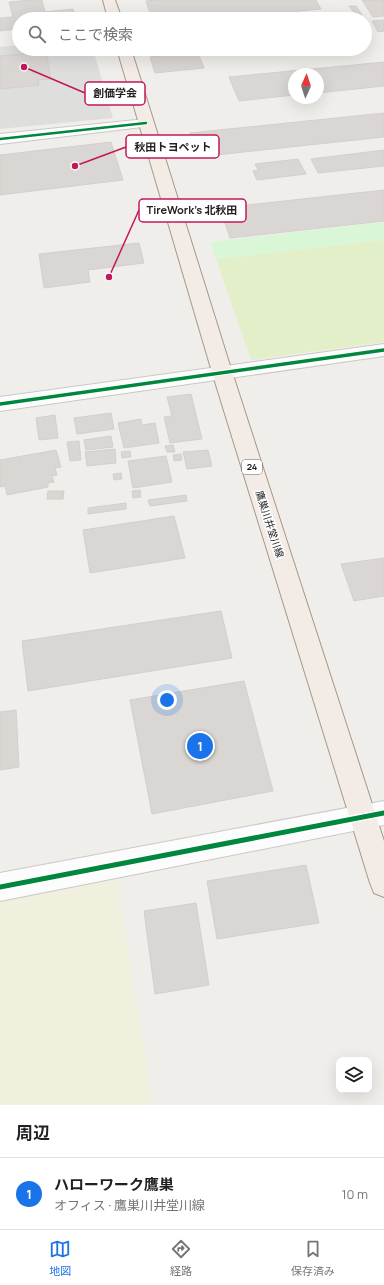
<!DOCTYPE html>
<html lang="ja">
<meta charset="utf-8">
<style>
body{margin:0;font-family:Manrope,"Noto Sans JP",sans-serif;background:#f6f6f6;color:#202124}
.controls{position:absolute;right:12px;bottom:12px;display:grid;overflow:hidden;border-radius:8px;box-shadow:0 4px 16px #0002}
.controls button{width:36px;height:36px;display:grid;place-items:center;padding:0;border:0;border-bottom:1px solid #e0e0e0;background:#fff;color:#202124;font:20px sans-serif}
.compass{position:absolute;left:288px;top:68px;width:36px;height:36px;border-radius:50%;background:#fff;box-shadow:0 4px 16px #0002;rotate:3deg}
.you{position:absolute;left:167px;top:700px;width:14px;height:14px;margin:-10px;border:3px solid #fff;border-radius:50%;background:#1a73e8;box-shadow:0 0 0 6px #1a73e833}
.badge{display:grid;place-items:center;width:26px;height:26px;border-radius:50%;background:#1a73e8;color:#fff;font-size:13px;font-weight:700}
.pin{position:absolute;translate:-50% -50%;border:2px solid #fff;box-shadow:0 1px 4px #0006}
.list{margin:0;padding:0;list-style:none}
h2{display:flex;justify-content:space-between;align-items:center;height:52px;margin:0;padding:0 16px;font-size:17px}
h2 small{font-size:13px;font-weight:400;color:#757577}
.list li{display:grid;grid-template-columns:26px 1fr auto;gap:12px;align-items:center;box-sizing:border-box;height:72px;padding:0 16px;border-top:1px solid #e0e0e0}
.list b{display:block;font-size:15px;white-space:nowrap}
.list p{margin:0;font-size:13px;white-space:nowrap;color:#757577}
.list em{font-size:13px;font-style:normal;color:#757577}
.icon{flex:none;width:22px;height:22px;fill:none;stroke:currentColor;stroke-width:2;stroke-linecap:round;stroke-linejoin:round}
.map{position:relative;flex:none;width:384px;height:1105px;overflow:hidden}
.search{position:absolute;background:#fff;box-shadow:0 4px 16px #0002;left:12px;right:12px;top:12px;height:44px;display:flex;align-items:center;gap:10px;box-sizing:border-box;padding:0 14px;border-radius:22px;color:#757577;font-size:15px}
.sheet{height:124px;background:#fff}
nav{display:flex;justify-content:space-around;align-items:center;box-sizing:border-box;height:56px;border-top:1px solid #e0e0e0;background:#fff;font-size:11px;color:#757577}
nav a{display:grid;justify-items:center;gap:2px}
nav .on{color:#1a73e8}
.map>svg:first-child{display:block}
.religious{fill:#dededc}
.farmland{fill:#f1efde}
.grass{fill:#e2efc8}
.park{fill:#d9f7d6}
.building{fill:#d9d6d3;stroke:#d4cfcc}
.lines{fill:none;stroke-linecap:round;stroke-linejoin:round}
.street-casing{stroke:#c9c8c7;stroke-width:2}
.primary-casing{stroke:#a79886;stroke-width:2}
.street{fill:#fdfcfc;fill-rule:evenodd}
.primary{fill:#f3ebe6;fill-rule:evenodd}
.cycleway-far2-casing{stroke:#fff;stroke-width:4}
.cycleway-far1-casing{stroke:#fff;stroke-width:5.5}
.cycleway-casing{stroke:#fff;stroke-width:8}
.cycleway-far2{stroke:#00873e;stroke-width:2.5}
.cycleway-far1{stroke:#00873e;stroke-width:3.5}
.cycleway{stroke:#00873e;stroke-width:5}
.labels{text-anchor:middle;stroke-width:3;stroke-linejoin:round;paint-order:stroke}
.shield{fill:#fff;stroke:#646464;stroke-width:1}
.shield-label{font-size:9px;font-weight:bold;fill:#222}
.street-label{font-size:10px;fill:#222;stroke:#fff}
.leader{fill:none;stroke:#c2185b;stroke-width:1.5}
.callout-dot{fill:#c2185b;stroke:#fff;stroke-width:1.5}
.callout{fill:#fff;stroke:#c2185b;stroke-width:1.5}
.callout-label{font-size:11px;text-anchor:middle;font-weight:bold;fill:#222}
</style>
<div class="map">
<svg width="384" height="1105" viewBox="0 0 384 1105">
<rect width="100%" height="100%" fill="#f0eeeb"/>
<path class="religious" d="M19,45V49H93L113,118L0,129V47Z"/>
<path class="farmland" d="M117,879L154,1105H0V901Z"/>
<path class="grass" d="M384,240V342L251,360L216,259Z"/>
<path class="park" d="M384,222V240L216,259L210,242Z"/>
<g class="building">
<path d="M30,0H42L45,12L73,9L77,19H19V29L0,31V18L13,17L9,2Z"/>
<path d="M158,0H316L321,9L257,15L259,19H152L146,1Z"/>
<path d="M362,0H384V16L373,17Z"/>
<path d="M349,6H356L362,15H356Z"/>
<path d="M330,16L332,19L302,18Z"/>
<path d="M384,20V31L378,32L372,21Z"/>
<path d="M46,52L51,79L38,80L39,85L0,89V56Z"/>
<path d="M198,53L204,68L155,73L150,57Z"/>
<path d="M384,62V86L318,93V74H294V95L239,101L229,77Z"/>
<path d="M384,113V137L197,157L196,153L186,154L181,138L191,137L190,133Z"/>
<path d="M111,142L123,180L0,195V155Z"/>
<path d="M384,150V166L318,173L311,159Z"/>
<path d="M298,159L306,174L257,180L253,171L258,170L255,164Z"/>
<path d="M384,190V221L230,238L220,208Z"/>
<path d="M139,243L144,263L88,270L90,282L44,288L39,254Z"/>
<path d="M191,394L202,439L170,443L164,417L172,416L167,397Z"/>
<path d="M111,413L114,429L77,434L74,418Z"/>
<path d="M55,415L58,438L39,440L36,418Z"/>
<path d="M141,419L142,425L155,423L159,443L124,448L118,423Z"/>
<path d="M111,436L113,447L86,450L84,440Z"/>
<path d="M79,441L81,460L70,461L67,442Z"/>
<path d="M173,445L175,452H167L165,446Z"/>
<path d="M115,449L116,463L87,466L85,452Z"/>
<path d="M56,450L61,467L55,468L57,475L52,476L54,482L48,483V487L7,495L5,486L0,487V460Z"/>
<path d="M208,450L212,466L187,469L183,452Z"/>
<path d="M130,451L131,457L122,458L121,452Z"/>
<path d="M181,454L182,460L174,461L173,455Z"/>
<path d="M166,456L172,482L133,488L128,461Z"/>
<path d="M121,473L122,479L114,480L113,474Z"/>
<path d="M140,490L141,497L133,498L132,491Z"/>
<path d="M48,491H64L63,499H47Z"/>
<path d="M186,495L187,501L150,506L148,500Z"/>
<path d="M126,503V509L88,514V508Z"/>
<path d="M174,516L185,558L90,573L83,530Z"/>
<path d="M384,558V596L354,601L341,564Z"/>
<path d="M221,611L232,658L28,691L22,641Z"/>
<path d="M244,681L273,791L152,814L130,700Z"/>
<path d="M16,710L19,767L0,770V712Z"/>
<path d="M306,865L319,923L217,939L207,881Z"/>
<path d="M196,903L209,985L155,994L144,911Z"/>
</g>
<g class="lines">
<g class="street-casing">
<g id="street">
<path d="M146,119L151,120L153,123L151,126L0,144V134Z"/>
<path d="M384,344V356L0,411V397Z"/>
<path d="M384,801V825L0,901V873Z"/>
</g>
</g>
<g class="primary-casing">
<g id="primary">
<path d="M103,0H115L122,19H108Z"/>
<path d="M117,49H131L232,372L384,841V897L374,893L370,883L212,372Z"/>
</g>
</g>
<use href="#street" class="street"/>
<use href="#primary" class="primary"/>
<g class="cycleway-far2-casing">
<path id="cycleway-far2" d="M0,139L146,123"/>
</g>
<g class="cycleway-far1-casing">
<path id="cycleway-far1" d="M0,404L384,350"/>
</g>
<g class="cycleway-casing">
<path id="cycleway" d="M0,887L384,813"/>
</g>
<use href="#cycleway-far2" class="cycleway-far2"/>
<use href="#cycleway-far1" class="cycleway-far1"/>
<use href="#cycleway" class="cycleway"/>
</g>
<g class="labels">
<rect class="shield" x="242" y="460" width="20" height="14" rx="3"/>
<g class="shield-label">
<text x="252" y="470">24</text>
</g>
<g class="street-label">
<text transform="translate(270 524) rotate(72)" y="4">鷹巣川井堂川線</text>
</g>
</g>
<path class="leader" d="M24 67L85 93M75 166L126 147M109 277L139 210"/>
<g class="callout-dot">
<circle cx="24" cy="67" r="4"/>
<circle cx="75" cy="166" r="4"/>
<circle cx="109" cy="277" r="4"/>
</g>
<g class="callout">
<rect x="85" y="82" width="60" height="23" rx="4"/>
<rect x="126" y="135" width="93" height="23" rx="4"/>
<rect x="139" y="199" width="107" height="23" rx="4"/>
</g>
<g class="callout-label">
<text x="115" y="97">創価学会</text>
<text x="173" y="151">秋田トヨペット</text>
<text x="192" y="214">TireWork's 北秋田</text>
</g>
</svg>
<div class="controls">
<button><svg class="icon" aria-label="layers" viewBox="0 0 24 24"><path d="M12 4l9 5-9 5-9-5zM3 14l9 5 9-5"/></svg></button>
</div>
<svg class="compass" viewBox="-18 -18 36 36"><path d="M0-13l5 13h-10z" fill="#e53935"/><path d="M0 13l5-13h-10z" fill="#757577"/></svg>
<div class="you"></div>
<div class="pin badge" style="left:200px;top:746px">1</div>
<div class="search"><svg class="icon" aria-label="search" viewBox="0 0 24 24"><circle cx="10" cy="10" r="6"/><path d="M15 15l6 6"/></svg>ここで検索</div>
</div>
<section class="sheet">
<h2>周辺<small></small></h2>
<ul class="list">
<li><span class="badge">1</span><div><b>ハローワーク鷹巣</b><p>オフィス · 鷹巣川井堂川線</p></div><em>10 m</em></li>
</ul>
</section>
<nav>
<a class="on"><svg class="icon" aria-label="map" viewBox="0 0 24 24"><path d="M3 6l6-2 6 2 6-2v14l-6 2-6-2-6 2zM9 4v14M15 6v14"/></svg>地図</a>
<a><svg class="icon" aria-label="directions" viewBox="0 0 24 24"><path d="M12 3l9 9-9 9-9-9zM9 14v-3h6M13 9l2 2-2 2"/></svg>経路</a>
<a><svg class="icon" aria-label="saved" viewBox="0 0 24 24"><path d="M7 4h10v16l-5-4-5 4z"/></svg>保存済み</a>
</nav>
